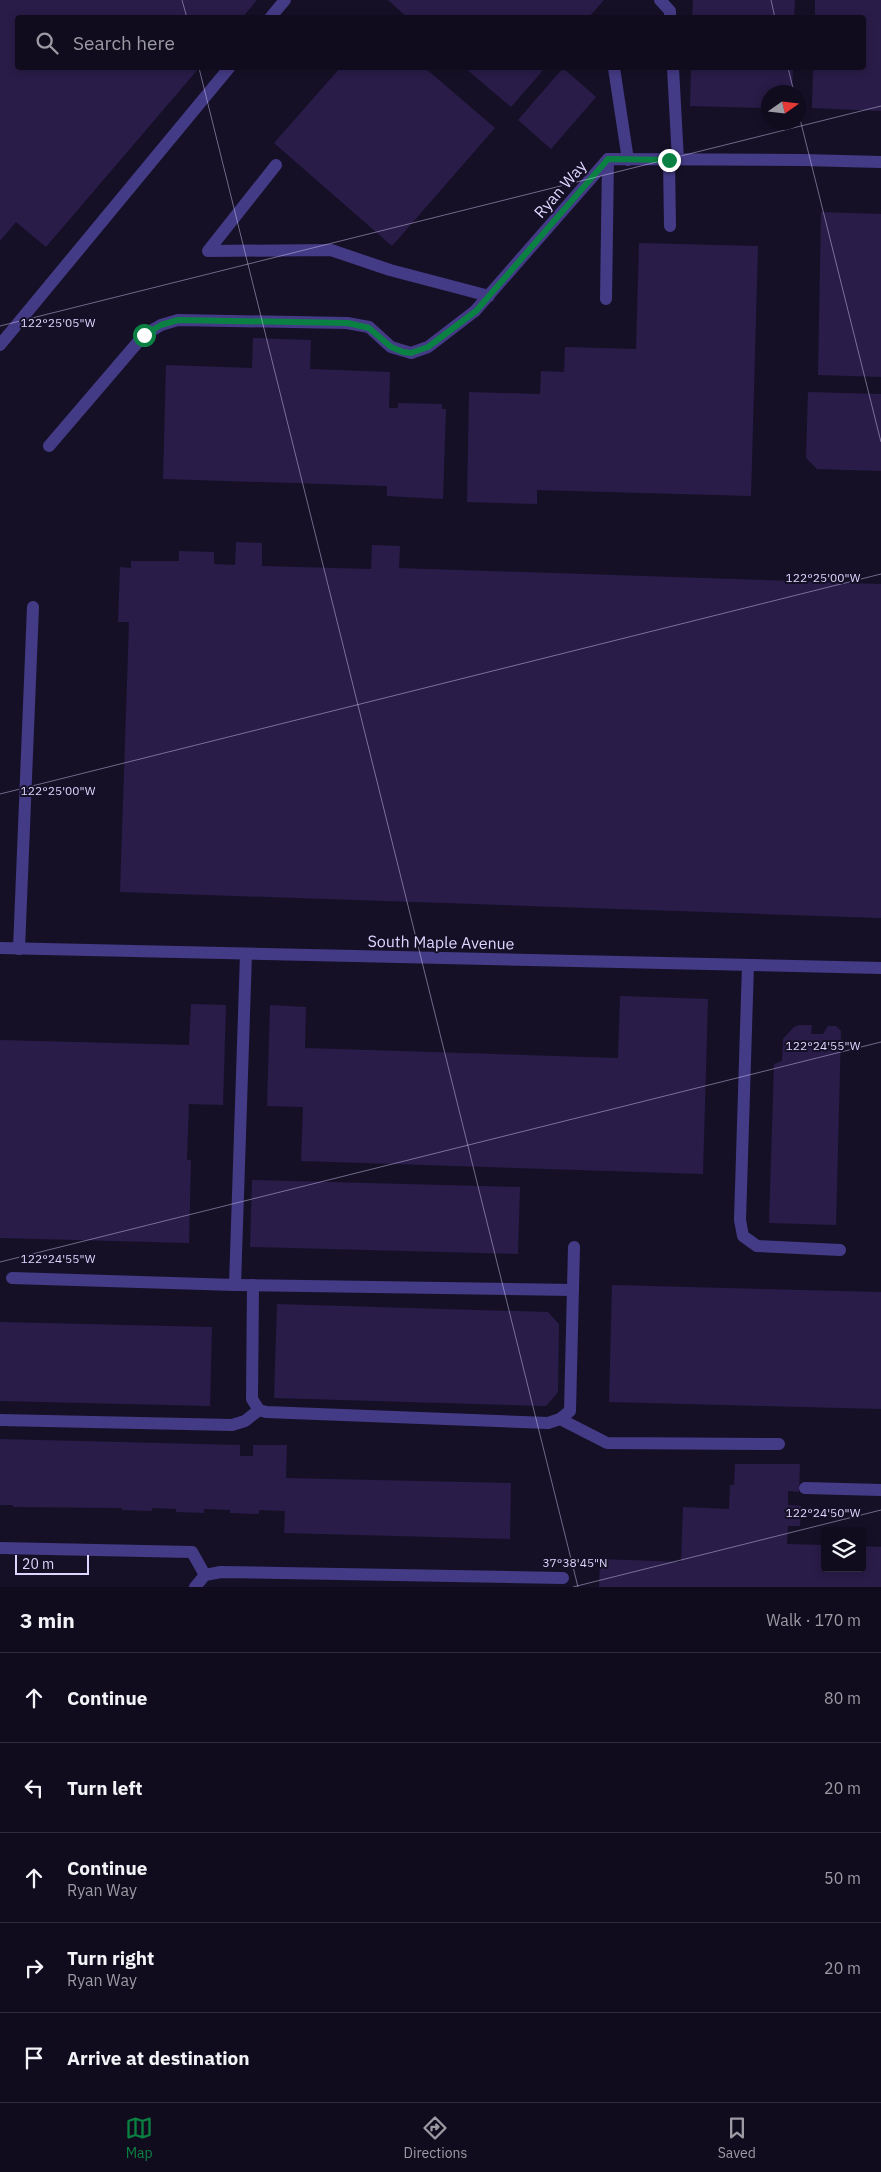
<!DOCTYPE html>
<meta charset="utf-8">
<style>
body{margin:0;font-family:"IBM Plex Sans",sans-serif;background:#191526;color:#f1f3f6}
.controls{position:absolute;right:15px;bottom:15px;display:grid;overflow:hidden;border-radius:5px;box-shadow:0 2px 8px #0003}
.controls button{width:45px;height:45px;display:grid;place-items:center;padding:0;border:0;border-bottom:1px solid #302c3b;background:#100c1d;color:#f1f3f6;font:25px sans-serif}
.compass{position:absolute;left:761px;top:85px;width:45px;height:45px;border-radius:50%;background:#100c1d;box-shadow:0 2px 8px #0003;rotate:76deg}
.scale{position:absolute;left:15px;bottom:12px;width:74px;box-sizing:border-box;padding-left:5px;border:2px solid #ded6ff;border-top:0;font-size:14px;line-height:18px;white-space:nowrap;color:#ded6ff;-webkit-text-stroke:4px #161027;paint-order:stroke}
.stop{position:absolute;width:15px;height:15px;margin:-11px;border:4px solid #0b8043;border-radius:50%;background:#fff}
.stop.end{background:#0b8043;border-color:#fff;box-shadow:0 1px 5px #0008}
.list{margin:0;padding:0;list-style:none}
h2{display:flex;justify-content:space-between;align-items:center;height:65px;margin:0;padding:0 20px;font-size:21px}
h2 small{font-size:16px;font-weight:400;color:#9c9ba4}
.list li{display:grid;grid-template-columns:32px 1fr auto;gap:15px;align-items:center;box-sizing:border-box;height:90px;padding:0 20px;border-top:1px solid #302c3b}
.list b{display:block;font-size:19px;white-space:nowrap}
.list p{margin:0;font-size:16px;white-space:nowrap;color:#9c9ba4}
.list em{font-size:16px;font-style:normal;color:#9c9ba4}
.icon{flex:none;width:28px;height:28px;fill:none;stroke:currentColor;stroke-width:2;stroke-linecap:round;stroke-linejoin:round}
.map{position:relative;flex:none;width:881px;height:1587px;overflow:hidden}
.search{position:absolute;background:#100c1d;box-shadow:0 2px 8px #0003;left:15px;right:15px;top:15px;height:55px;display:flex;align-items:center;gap:12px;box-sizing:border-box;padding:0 18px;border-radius:5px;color:#9c9ba4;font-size:19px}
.sheet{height:515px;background:#100c1d}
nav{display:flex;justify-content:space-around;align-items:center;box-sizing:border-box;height:70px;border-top:1px solid #302c3b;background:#100c1d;font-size:14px;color:#9c9ba4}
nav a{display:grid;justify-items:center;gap:2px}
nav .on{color:#0b8043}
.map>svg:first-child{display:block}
.building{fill:#291c48}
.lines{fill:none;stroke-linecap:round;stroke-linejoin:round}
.lane{stroke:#443b86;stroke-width:12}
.street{stroke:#443b86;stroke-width:12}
.route{stroke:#0b8043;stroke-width:6}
.ticks{fill:none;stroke:#ded6ff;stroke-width:1;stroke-opacity:0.45}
.labels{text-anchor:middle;stroke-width:4;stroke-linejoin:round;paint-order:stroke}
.street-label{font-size:16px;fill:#ded6ff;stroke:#161027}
.ticks-label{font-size:12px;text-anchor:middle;fill:#ded6ff;stroke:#161027;stroke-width:4;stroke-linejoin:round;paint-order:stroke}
</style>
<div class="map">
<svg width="881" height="1587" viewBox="0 0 881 1587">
<rect width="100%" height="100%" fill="#161027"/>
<g class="building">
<path d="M0,0H257L242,18H18V68H199L46,247L16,222L0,241Z"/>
<path d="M388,0H604L588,18H408Z"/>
<path d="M693,0H795L794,18H692Z"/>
<path d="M815,0H881V111L812,108L813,68H864V18H815Z"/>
<path d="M340,68H425L495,128L392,246L274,143Z"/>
<path d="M465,68H545L511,107Z"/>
<path d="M563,68L596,97L551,149L518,120Z"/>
<path d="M691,68H793L792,92H768V108L690,106Z"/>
<path d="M821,212L881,214V377L818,375Z"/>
<path d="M639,243L758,246L751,496L537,490V504L467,502L469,392L540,394L541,371L564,372L565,347L636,349Z"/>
<path d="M253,338L311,340L310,369L390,372L389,408H398V403L442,404V409H446L443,499L387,496V486L163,479L166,365L252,368Z"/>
<path d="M808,392L881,394V471L817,469L806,458Z"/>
<path d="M236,542L262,543V566L371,569L372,545L400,546L399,568L881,584V918L120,892L129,622H118L120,567L131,568V561H179V551L214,552V564L235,565Z"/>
<path d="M620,996L708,999L703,1174L301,1161L303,1107L267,1106L270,1005L306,1007L305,1048L618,1058Z"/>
<path d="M191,1004L226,1005L223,1105L189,1104L187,1160H191L189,1243L0,1238V1040L189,1045Z"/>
<path d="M799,1025H812L811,1034H823L828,1026H836L841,1031L836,1225L769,1223L774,1064L782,1061L783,1039L794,1027Z"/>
<path d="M252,1180L520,1187L518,1254L250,1247Z"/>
<path d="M612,1285L881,1292V1409L609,1402Z"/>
<path d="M277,1304L548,1312L559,1324L558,1392L546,1406L274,1398Z"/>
<path d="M0,1322L212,1327L210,1406L0,1401Z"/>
<path d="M0,1439L240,1445V1456H253V1445H287L286,1478L511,1483L510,1539L284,1533L285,1511L259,1510V1514L230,1513V1510L204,1509V1513L176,1512V1509L152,1508V1511L122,1510V1508L13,1507V1505H0Z"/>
<path d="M735,1464H800L799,1492L788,1491V1505L801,1506L800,1526H788L787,1544L825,1545V1568H862V1546L881,1547V1587H599L600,1559L681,1562L683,1507L729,1509L730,1485H734Z"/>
</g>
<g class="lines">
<g class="lane">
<path d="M660,0L670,11V18"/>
<path d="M270,18L285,0"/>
<path d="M614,68L628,160"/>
<path d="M673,68L678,160"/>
<path d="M669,160L670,226"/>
<path d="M276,165L208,251L331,250L390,270L489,296"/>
<path d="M606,299L608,159"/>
<path d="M0,345L229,68"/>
<path d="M49,446L144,335L161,325L178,320L347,323L369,327L391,347L411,353L428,347L475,311"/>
<path d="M19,949L33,607"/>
<path d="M748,965L740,1220L743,1236L757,1246L840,1250"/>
<path d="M12,1278L235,1285L573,1290"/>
<path d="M235,1285L246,954"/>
<path d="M253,1285L252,1399L259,1410L266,1412L548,1423L560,1419L570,1411L574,1247"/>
<path d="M560,1419L607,1443L779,1444"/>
<path d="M0,1420L232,1425L245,1421L259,1410"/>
<path d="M805,1488L881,1490"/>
<path d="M0,1548L192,1552L205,1575"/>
<path d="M195,1587L205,1575L221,1572L563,1578"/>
</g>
<g class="street">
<path d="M475,311L608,159L803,160L881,162"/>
<path d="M0,948L881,968"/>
</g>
</g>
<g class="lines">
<path class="route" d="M144,335L161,325L178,320L348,323L369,328L391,347L403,352L411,353L428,347L476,311L608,159L669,160"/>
</g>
<path class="ticks" d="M182,0L187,18M771,0L775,18M199,68L578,1587M788,68L794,92M798,111L881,442M0,326L881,106M0,794L881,574M0,1262L881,1042M573,1587L881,1510"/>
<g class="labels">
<g class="street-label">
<text transform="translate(560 189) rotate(-49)" y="6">Ryan Way</text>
<text transform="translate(441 942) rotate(1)" y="6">South Maple Avenue</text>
</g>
</g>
<g class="ticks-label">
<text x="58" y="327">122°25'05"W</text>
<text x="823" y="582">122°25'00"W</text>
<text x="58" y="795">122°25'00"W</text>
<text x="823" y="1050">122°24'55"W</text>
<text x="58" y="1263">122°24'55"W</text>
<text x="823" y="1517">122°24'50"W</text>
<text x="575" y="1567">37°38'45"N</text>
</g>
</svg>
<div class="controls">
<button><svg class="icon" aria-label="layers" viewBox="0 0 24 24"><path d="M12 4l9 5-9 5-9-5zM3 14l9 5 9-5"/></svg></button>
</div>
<svg class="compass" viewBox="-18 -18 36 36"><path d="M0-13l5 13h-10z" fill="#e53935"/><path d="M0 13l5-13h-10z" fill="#9c9ba4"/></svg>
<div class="scale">20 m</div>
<div class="stop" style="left:144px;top:335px"></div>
<div class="stop end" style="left:669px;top:160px"></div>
<div class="search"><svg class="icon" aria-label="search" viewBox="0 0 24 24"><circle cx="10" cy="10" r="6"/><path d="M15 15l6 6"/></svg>Search here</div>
</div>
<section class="sheet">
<h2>3 min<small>Walk · 170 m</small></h2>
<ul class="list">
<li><svg class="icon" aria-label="ahead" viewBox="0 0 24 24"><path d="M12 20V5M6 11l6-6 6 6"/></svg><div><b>Continue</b></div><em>80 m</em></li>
<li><svg class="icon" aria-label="left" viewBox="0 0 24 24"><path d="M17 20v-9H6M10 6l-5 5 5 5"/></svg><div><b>Turn left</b></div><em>20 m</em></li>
<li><svg class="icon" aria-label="ahead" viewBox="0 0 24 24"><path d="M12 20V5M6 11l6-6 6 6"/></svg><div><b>Continue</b><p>Ryan Way</p></div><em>50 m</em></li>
<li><svg class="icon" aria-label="right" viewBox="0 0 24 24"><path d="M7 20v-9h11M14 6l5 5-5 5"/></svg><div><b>Turn right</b><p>Ryan Way</p></div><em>20 m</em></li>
<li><svg class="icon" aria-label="arrive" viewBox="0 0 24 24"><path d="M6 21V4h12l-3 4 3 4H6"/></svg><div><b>Arrive at destination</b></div></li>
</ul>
</section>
<nav>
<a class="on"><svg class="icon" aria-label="map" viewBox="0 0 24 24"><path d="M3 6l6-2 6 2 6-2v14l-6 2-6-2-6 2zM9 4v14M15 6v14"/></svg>Map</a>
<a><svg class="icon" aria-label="directions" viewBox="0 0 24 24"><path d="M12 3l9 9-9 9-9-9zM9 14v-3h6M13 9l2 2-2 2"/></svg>Directions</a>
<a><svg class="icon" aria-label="saved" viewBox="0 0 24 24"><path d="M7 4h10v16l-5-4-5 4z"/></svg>Saved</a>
</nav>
